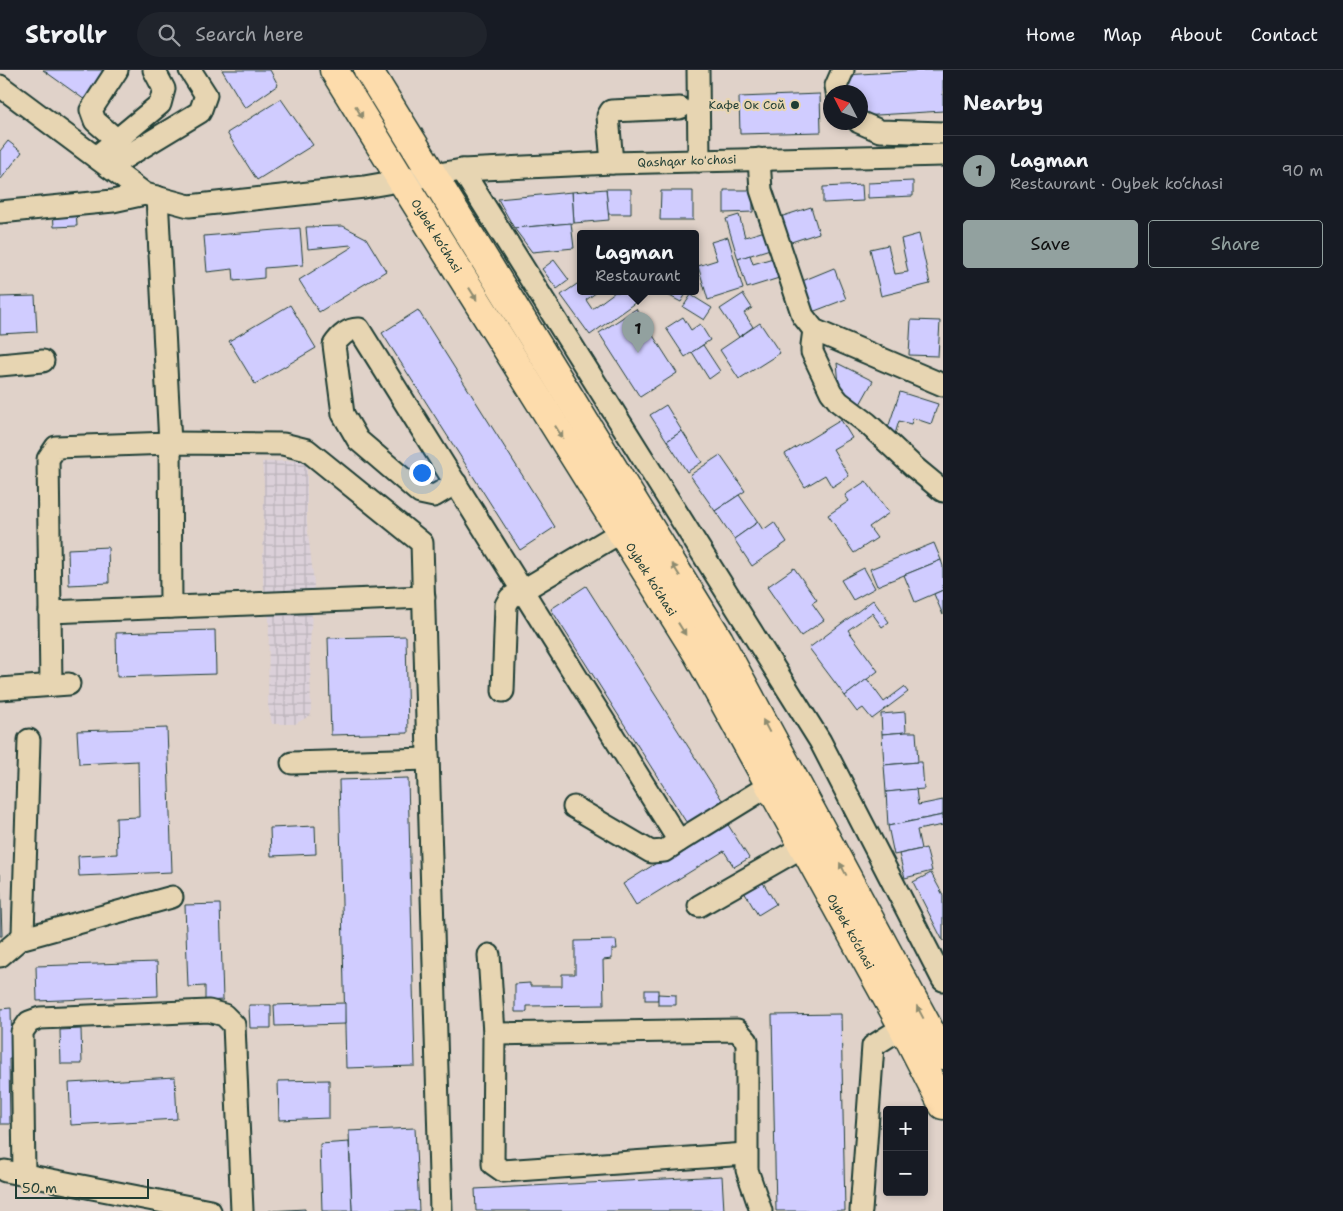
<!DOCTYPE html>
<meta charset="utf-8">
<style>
body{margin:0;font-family:"Shantell Sans",sans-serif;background:#20242c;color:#f1f3f6}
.controls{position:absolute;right:15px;bottom:15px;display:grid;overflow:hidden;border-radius:5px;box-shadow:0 2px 8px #0003}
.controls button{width:45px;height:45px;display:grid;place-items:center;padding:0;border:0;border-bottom:1px solid #363941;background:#171b24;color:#f1f3f6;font:25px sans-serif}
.compass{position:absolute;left:823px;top:15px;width:45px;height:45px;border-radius:50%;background:#171b24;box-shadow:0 2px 8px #0003;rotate:312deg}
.scale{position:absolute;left:15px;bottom:12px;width:134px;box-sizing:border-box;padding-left:5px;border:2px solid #1f3d34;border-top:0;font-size:14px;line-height:18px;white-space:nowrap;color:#1f3d34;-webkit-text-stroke:4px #e7d5b2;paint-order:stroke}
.you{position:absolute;left:421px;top:402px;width:18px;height:18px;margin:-12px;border:4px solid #fff;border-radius:50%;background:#1a73e8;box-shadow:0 0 0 8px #1a73e833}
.badge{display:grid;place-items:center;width:32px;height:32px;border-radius:50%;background:#92a19f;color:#111;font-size:16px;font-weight:700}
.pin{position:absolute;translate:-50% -41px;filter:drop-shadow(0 1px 2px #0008)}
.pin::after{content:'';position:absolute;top:26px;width:18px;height:15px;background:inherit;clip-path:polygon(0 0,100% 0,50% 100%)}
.popup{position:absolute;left:577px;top:160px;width:122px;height:65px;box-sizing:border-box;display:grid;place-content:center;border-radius:5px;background:#171b24;filter:drop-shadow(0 1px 4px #0005);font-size:16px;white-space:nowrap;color:#9ea1a6}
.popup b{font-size:19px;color:#f1f3f6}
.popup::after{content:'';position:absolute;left:50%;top:100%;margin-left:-10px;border:10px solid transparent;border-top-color:#171b24}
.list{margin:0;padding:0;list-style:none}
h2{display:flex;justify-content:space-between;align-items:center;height:65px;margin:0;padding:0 20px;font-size:21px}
h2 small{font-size:16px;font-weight:400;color:#9ea1a6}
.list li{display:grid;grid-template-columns:32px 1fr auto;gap:15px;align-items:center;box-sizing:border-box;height:70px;padding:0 20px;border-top:1px solid #363941}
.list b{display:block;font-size:19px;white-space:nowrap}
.list p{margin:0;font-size:16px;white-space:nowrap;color:#9ea1a6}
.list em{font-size:16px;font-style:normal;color:#9ea1a6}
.actions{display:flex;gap:10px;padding:15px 20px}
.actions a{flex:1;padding:11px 0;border:1px solid #92a19f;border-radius:5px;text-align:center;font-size:18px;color:#92a19f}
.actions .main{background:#92a19f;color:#111}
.icon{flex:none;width:28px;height:28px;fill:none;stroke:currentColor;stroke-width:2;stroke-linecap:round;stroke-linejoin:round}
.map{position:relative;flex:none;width:943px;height:1141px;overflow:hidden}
header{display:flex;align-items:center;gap:30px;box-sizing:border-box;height:70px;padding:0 25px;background:#171b24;border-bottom:1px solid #363941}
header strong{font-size:24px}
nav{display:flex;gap:28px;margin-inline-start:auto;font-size:18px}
.search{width:350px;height:45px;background:#20242c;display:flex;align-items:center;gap:12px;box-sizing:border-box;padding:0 18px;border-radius:28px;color:#9ea1a6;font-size:19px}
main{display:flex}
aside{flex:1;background:#171b24}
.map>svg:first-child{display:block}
.industrial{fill:url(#industrial-grid)}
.building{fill:#d0ccff;stroke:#1f3d34}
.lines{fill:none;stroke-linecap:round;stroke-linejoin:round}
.minor-casing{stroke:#1f3d34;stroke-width:25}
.major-casing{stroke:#1f3d34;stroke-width:31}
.minor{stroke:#e7d5b2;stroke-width:21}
.major{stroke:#fddcac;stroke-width:28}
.oneway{fill:#8e8c70}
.poi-dot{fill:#1f3d34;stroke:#e7d5b2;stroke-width:2}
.labels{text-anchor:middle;stroke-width:4.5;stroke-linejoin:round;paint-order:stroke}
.poi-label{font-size:12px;fill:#1f3d34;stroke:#e7d5b2;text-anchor:end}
.street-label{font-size:12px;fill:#1f3d34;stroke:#e7d5b2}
</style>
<header>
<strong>Strollr</strong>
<div class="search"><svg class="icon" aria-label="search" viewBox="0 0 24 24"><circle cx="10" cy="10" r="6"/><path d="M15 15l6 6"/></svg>Search here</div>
<nav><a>Home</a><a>Map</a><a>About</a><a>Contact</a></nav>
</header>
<main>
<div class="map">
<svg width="943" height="1141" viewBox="0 0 943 1141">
<defs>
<pattern id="industrial-grid" width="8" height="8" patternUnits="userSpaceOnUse" patternTransform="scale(1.25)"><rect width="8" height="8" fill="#dbd0d9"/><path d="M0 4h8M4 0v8" fill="none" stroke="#bcb4bb"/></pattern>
</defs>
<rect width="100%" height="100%" fill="#e0d2c9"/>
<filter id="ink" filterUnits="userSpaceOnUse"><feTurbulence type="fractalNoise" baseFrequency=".02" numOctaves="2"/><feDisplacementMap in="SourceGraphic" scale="10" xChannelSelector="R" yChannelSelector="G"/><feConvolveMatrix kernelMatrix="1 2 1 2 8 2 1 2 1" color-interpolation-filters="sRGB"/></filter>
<g filter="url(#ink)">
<path class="industrial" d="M307,390V454L314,513L310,574L311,645L295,654H272L268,635L269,549L263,512L264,414L262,392Z"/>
<g class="building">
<path d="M43,0H108L85,30Z"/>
<path d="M222,0H270L278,15L245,38Z"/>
<path d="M924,0H943V41L861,46V22H846L845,5Z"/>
<path d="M820,24L821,62L740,64L739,27Z"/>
<path d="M281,29L313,75L257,110L227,63Z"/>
<path d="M8,71L22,82L1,109L0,108V81Z"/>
<path d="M913,111V126L868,128V113Z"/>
<path d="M862,115L863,131L823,133V117Z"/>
<path d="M606,119H631V144H608Z"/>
<path d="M606,119L609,150L574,153L572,122Z"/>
<path d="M724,120H753V142L724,143Z"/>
<path d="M661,121H693V150H660Z"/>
<path d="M572,122L574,153L514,158L498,129Z"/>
<path d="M811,137L819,163L785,174L777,148Z"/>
<path d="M76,139L77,156L54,157L53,140Z"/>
<path d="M739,145L745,167L765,161L770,179L738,189L726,149Z"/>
<path d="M571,153L574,178L532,182L514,158Z"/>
<path d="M343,156L366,168L386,201L319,242L299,210L352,177L351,175L308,179L306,157Z"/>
<path d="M300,158L303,195L264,198V208L234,211L233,199L207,202L204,166Z"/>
<path d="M919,164L930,214L881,226L870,179L888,175L895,204L908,202L901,169Z"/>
<path d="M728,167L743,219L708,230L698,196L717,190L711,172Z"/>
<path d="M750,185L753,194L773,188L779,208L747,218L738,189Z"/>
<path d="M554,190L569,210L557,219L542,199Z"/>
<path d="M834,198L846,229L807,244L795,214Z"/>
<path d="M580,212V222H597L586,230L592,239L615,222H650L590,265L561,225Z"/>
<path d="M662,222H687L681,232Z"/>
<path d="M743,224L752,238L744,243L753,257L739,267L720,239Z"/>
<path d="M691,225L712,238L704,250L683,237Z"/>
<path d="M35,226L37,262L0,264V227Z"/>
<path d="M290,235L316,278L255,314L229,271Z"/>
<path d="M636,239L677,303L640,327L599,263Z"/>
<path d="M418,240L555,457L520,480L382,263Z"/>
<path d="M683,247L691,260L700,254L710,270L685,287L666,258Z"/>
<path d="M911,250L940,251L938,286L909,285Z"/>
<path d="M760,253L780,283L739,309L720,280Z"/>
<path d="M703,275L720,301L709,309L692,282Z"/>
<path d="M837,293L873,311L859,336L840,325Z"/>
<path d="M900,322L938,334L931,354L913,348L911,354L899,351L895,364L887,361Z"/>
<path d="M666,335L682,361L667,371L650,345Z"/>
<path d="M841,350L852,368L833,379L849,406L832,417L825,405L805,417L785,384Z"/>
<path d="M682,361L702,392L687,402L667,371Z"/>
<path d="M720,385L745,421L715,441L690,405Z"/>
<path d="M866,411L889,443L869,457L877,468L854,483L828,445L849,431L845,425Z"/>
<path d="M739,425L758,452L734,469L715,441Z"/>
<path d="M758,452L763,460L774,452L787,472L752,496L734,469Z"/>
<path d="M934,473L941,490L877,516L870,499Z"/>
<path d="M108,477L109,513L69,515L68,479Z"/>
<path d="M941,490L943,496V520L915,532L904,505Z"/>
<path d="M794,498L817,530L812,533L824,550L801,566L767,517Z"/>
<path d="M864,498L875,518L853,530L841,510Z"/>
<path d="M586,516L724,733L688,755L551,539Z"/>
<path d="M943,520V545L934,524Z"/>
<path d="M873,530L889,552L882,557L872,543L848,560L878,601L845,626L809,578Z"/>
<path d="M215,560L216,604L117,607L116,563Z"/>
<path d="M406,566L408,663L331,665L328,568Z"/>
<path d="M867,609L884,632L904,617L908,622L872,649L863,638L857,642L845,626Z"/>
<path d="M905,642L906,662L882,664L881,644Z"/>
<path d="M167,658L172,802L79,806L78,786L117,784L116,748L139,747L138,691L79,694L77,661Z"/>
<path d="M906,662H916L918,692L884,695L882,664Z"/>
<path d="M918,692H922L924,719L886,722L884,695Z"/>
<path d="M408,708L415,996L346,998L339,710Z"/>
<path d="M916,719L918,735L943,730V745L888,756L886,722Z"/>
<path d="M943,745V755L917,760L921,779L894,785L888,756Z"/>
<path d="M725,750L749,788L734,797L724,781L636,835L623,814Z"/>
<path d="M315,756L316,784L271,786L270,758Z"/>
<path d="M926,778L932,801L905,808L899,784Z"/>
<path d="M931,803L943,825V871L913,812Z"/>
<path d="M0,804L2,866H0Z"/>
<path d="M759,806L776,834L758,845L741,817Z"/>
<path d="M220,834L223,930L205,931V916L188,917L185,835Z"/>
<path d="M616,870L617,879H612V889L603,890L604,935L527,936V942H515V914L530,913V916H562V904H575V871Z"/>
<path d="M157,892L158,926L37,931L36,896Z"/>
<rect x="645" y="920" width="13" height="10"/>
<path d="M658,924L676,925V935H658Z"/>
<path d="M345,933V954L275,956L274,935Z"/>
<path d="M249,935H271V958H250Z"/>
<path d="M11,938L12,989H9L10,1054H0V939Z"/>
<path d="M841,944L845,1141H776L772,945Z"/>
<path d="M81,959L82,994H61L60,960Z"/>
<path d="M175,1007L177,1049L71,1055L69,1013Z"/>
<path d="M329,1010V1048L279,1050L278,1011Z"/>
<path d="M415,1058L419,1141H352L349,1061Z"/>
<path d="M349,1072L352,1141H322L320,1074Z"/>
<path d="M722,1106L724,1141H476L475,1119Z"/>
<path d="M305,1139V1141H269Z"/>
</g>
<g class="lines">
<g class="minor-casing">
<g id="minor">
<path d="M117,0L91,40L95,51L117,70"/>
<path d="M698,0L699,91"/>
<path d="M0,16L145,124L189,136L364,117L462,100L612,93L943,85"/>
<path d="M837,22L836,16L843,0"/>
<path d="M859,52L880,61L943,63"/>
<path d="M96,87L160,34L164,19L154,0"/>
<path d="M759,89L761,120L803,246L814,260L943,315"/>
<path d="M612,93L608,46L611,41L680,38"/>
<path d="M109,97L200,42L206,25L190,0"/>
<path d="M462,100L820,671L943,910"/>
<path d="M157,127L170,373L171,537"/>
<path d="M0,142L113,131L145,124"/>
<path d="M814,260L812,275V282L831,322L839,332L867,353L914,397L943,421"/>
<path d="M0,295L43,291"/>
<path d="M456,413L434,426L420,423L358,370L343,344L334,275C340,266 349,258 359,259L679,771"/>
<path d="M50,542L424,527"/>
<path d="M51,615L48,389L56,377L170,373L283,374L307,380L422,473L441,1141"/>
<path d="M0,619L69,614"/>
<path d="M503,621L506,535L510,528L621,462"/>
<path d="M292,693L428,689"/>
<path d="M574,737L651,782L664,781L679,771L770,715"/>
<path d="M699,836L804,776"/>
<path d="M20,869L172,827"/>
<path d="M489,885L494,964L493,1094L503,1101L746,1084"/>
<path d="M0,886L20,869L23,864L29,670"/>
<path d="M494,964L737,960L747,971V1100L761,1141"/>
<path d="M5,1101L210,1141"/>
<path d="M24,1104L22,962L29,952L40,948L209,941L224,945L234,955L242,1141"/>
<path d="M861,1141L873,976L903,957"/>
</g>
</g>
<g class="major-casing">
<g id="major">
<path id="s1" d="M334,0L402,111L697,583L903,957L943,1035"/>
<path d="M368,0L719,570L943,985"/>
</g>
</g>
<use href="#minor" class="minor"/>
<use href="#major" class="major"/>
</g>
<defs><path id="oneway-solid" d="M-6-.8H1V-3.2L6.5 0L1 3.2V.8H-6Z" transform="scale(1.25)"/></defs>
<g class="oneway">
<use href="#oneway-solid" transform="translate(359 42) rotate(59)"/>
<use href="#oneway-solid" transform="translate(473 224) rotate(58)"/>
<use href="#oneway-solid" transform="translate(559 362) rotate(58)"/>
<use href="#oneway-solid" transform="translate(676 500) rotate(-122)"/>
<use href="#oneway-solid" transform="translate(682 559) rotate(58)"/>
<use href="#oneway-solid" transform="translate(766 656) rotate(-118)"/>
<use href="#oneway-solid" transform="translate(843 799) rotate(-118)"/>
<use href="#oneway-solid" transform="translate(920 942) rotate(-118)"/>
</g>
</g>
<circle class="poi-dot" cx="795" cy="35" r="5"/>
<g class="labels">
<g class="poi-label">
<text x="785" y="39">Кафе Ок Сой</text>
</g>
<g class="street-label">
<text transform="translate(687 91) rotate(-2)" y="4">Qashqar koʻchasi</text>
<text dy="4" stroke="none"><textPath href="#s1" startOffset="195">Oybek ko‘chasi</textPath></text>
<text dy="4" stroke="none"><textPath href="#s1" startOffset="600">Oybek ko‘chasi</textPath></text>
<text dy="4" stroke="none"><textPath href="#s1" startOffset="1005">Oybek ko‘chasi</textPath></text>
</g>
</g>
</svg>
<div class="controls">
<button>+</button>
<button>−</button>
</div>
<svg class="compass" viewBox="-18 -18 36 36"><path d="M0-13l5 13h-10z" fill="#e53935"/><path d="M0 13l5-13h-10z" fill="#9ea1a6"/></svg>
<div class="scale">50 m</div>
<div class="you"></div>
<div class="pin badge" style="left:638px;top:283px">1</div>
<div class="popup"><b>Lagman</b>Restaurant</div>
</div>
<aside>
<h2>Nearby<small></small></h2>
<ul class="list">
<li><span class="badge">1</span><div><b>Lagman</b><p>Restaurant · Oybek ko‘chasi</p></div><em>90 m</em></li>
</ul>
<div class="actions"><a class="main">Save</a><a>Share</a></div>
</aside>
</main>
